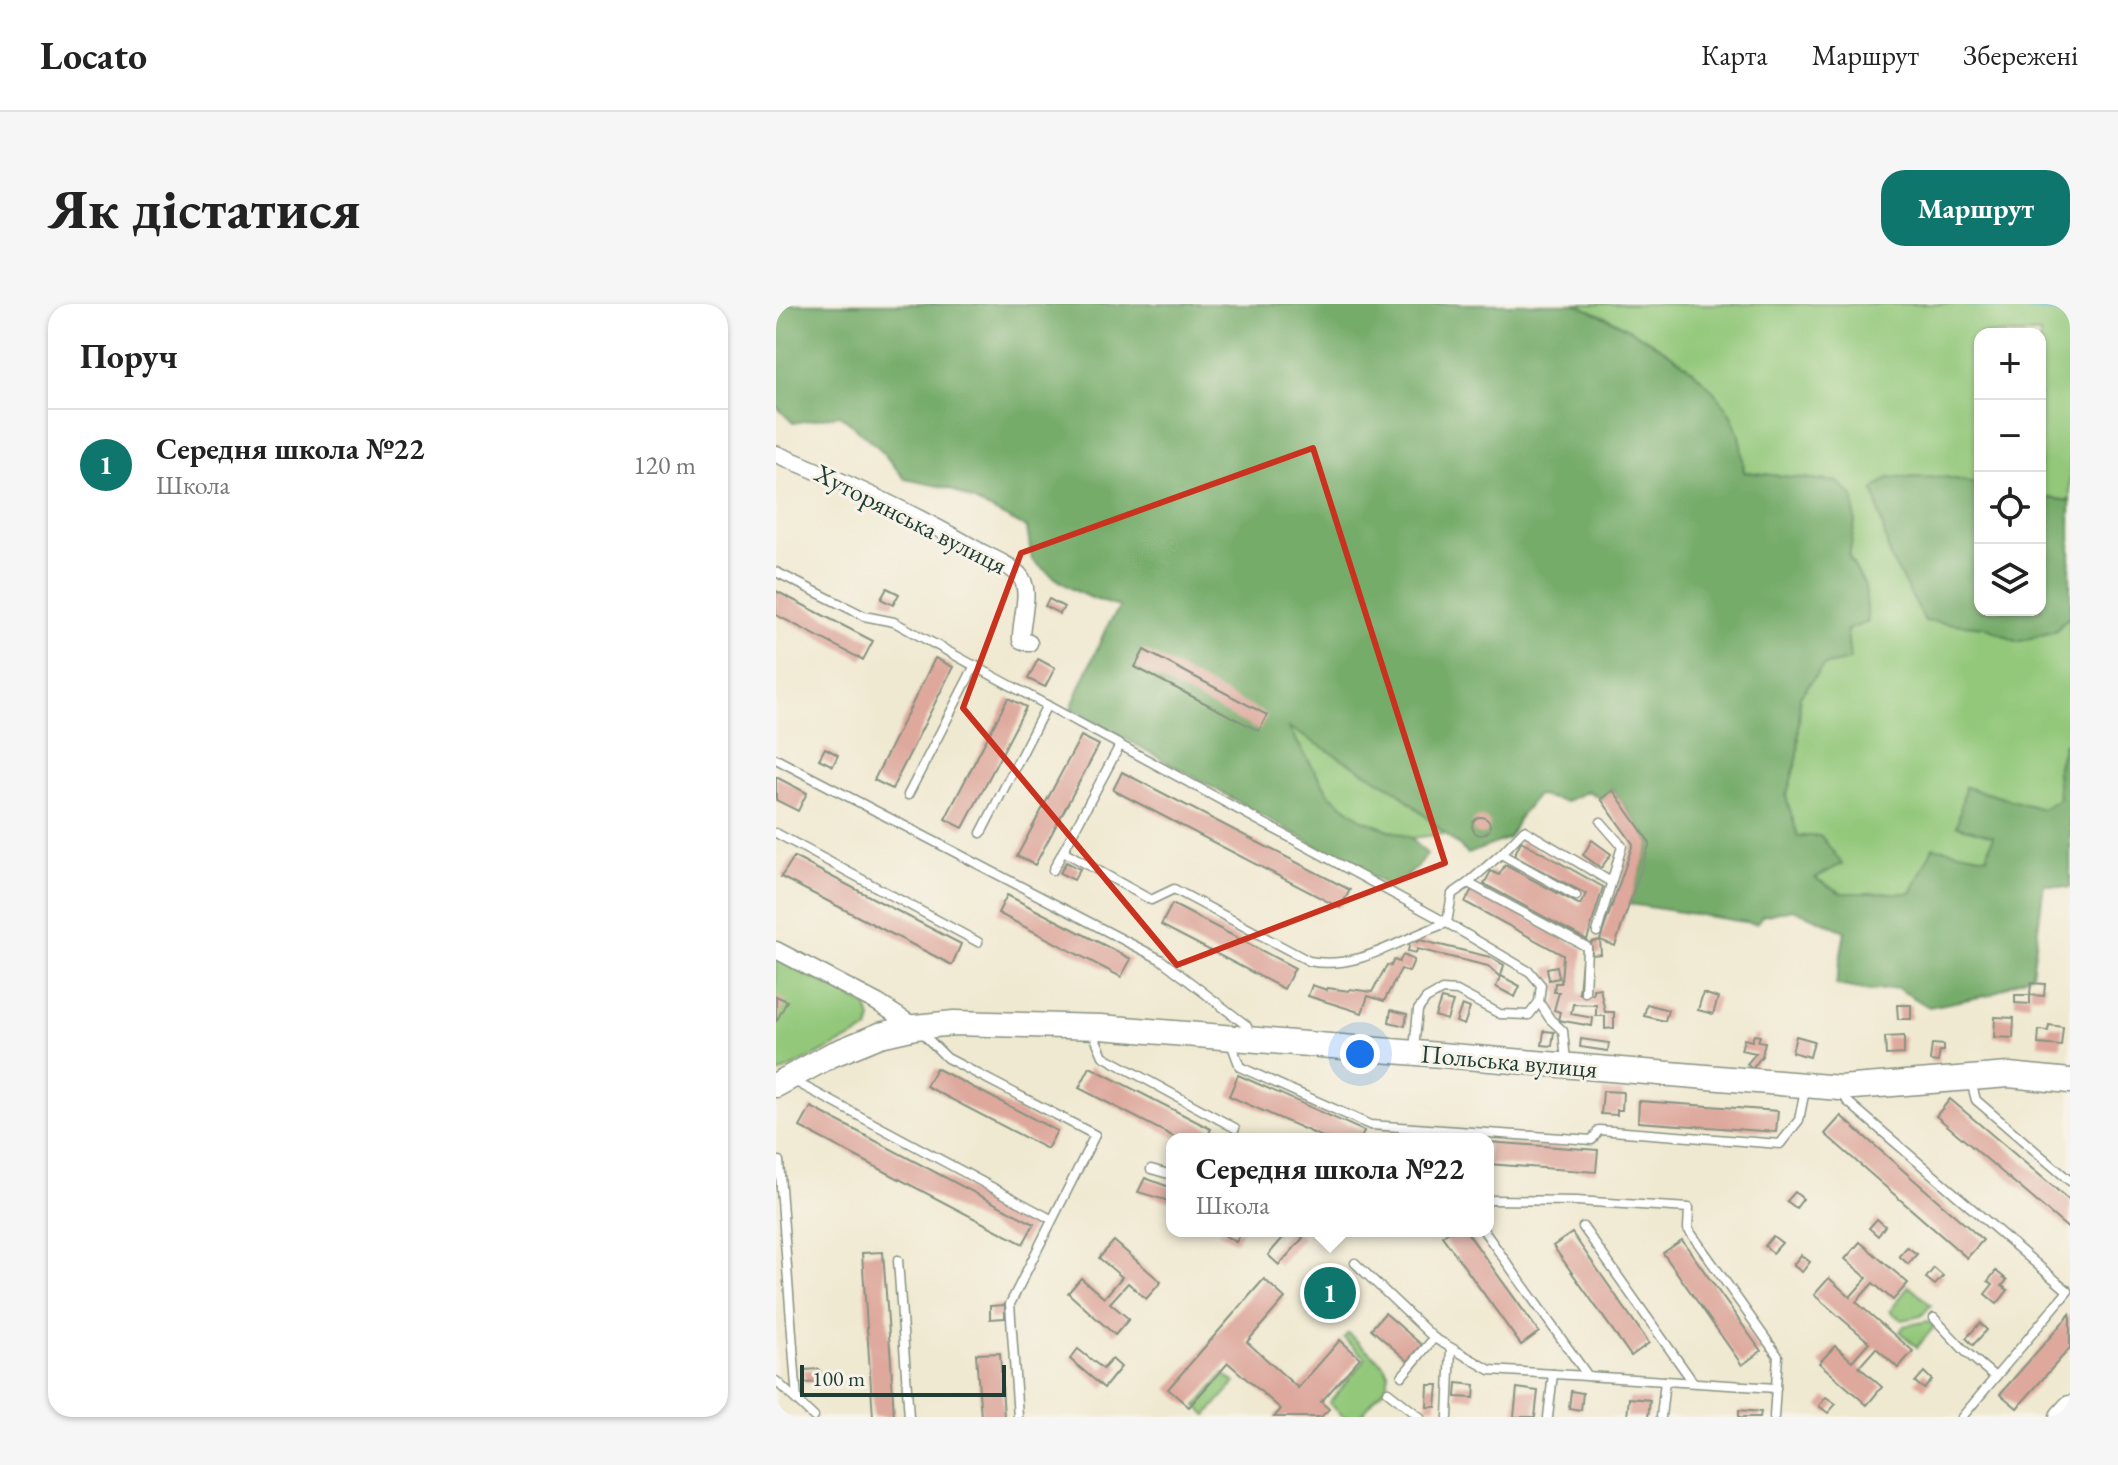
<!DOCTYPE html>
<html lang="uk">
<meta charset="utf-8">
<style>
body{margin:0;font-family:"EB Garamond",serif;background:#f6f6f6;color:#222}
.controls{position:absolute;right:24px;top:24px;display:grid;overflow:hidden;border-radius:16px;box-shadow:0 2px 6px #0004}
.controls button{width:72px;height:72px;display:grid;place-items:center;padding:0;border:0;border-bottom:2px solid #e0e0e0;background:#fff;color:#222;font:40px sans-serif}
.scale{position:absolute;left:24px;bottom:20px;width:206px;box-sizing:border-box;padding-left:8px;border:4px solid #1f3d34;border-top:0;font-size:22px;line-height:28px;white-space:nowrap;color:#1f3d34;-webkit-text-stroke:6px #f7f3e8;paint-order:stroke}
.you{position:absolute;left:584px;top:750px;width:28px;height:28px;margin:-20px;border:6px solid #fff;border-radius:50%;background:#1a73e8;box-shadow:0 0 0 12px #1a73e833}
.badge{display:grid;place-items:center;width:52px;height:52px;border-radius:50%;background:#0f766e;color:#fff;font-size:26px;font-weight:700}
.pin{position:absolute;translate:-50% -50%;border:4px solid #fff;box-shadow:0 2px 8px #0006}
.popup{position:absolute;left:390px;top:829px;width:328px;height:104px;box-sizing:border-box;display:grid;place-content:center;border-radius:16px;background:#fff;filter:drop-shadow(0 2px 6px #0005);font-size:26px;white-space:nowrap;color:#767676}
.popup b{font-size:30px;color:#222}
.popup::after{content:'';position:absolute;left:50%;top:100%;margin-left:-16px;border:16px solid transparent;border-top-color:#fff}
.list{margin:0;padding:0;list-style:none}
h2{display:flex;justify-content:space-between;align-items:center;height:104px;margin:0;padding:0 32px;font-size:34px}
h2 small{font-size:26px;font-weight:400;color:#767676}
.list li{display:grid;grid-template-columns:52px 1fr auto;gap:24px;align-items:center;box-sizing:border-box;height:112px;padding:0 32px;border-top:2px solid #e0e0e0}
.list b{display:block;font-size:30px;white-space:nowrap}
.list p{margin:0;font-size:26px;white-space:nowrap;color:#767676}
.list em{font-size:26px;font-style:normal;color:#767676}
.icon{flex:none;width:44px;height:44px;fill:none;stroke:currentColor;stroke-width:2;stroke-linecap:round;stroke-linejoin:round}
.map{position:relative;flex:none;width:1294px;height:1113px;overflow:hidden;border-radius:24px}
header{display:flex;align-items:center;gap:48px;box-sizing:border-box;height:112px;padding:0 40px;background:#fff;border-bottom:2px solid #e0e0e0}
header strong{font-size:38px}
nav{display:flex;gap:44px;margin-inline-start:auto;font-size:28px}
.intro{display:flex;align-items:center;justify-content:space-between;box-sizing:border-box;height:192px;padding:0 48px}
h1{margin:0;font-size:56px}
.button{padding:20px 36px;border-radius:24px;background:#0f766e;color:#fff;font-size:28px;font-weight:700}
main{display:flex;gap:48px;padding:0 48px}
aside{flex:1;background:#fff;border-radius:24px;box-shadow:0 2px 6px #0004}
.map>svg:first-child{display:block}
.green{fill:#93c87a;stroke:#598257;stroke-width:2}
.forest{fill:#76ac6a;stroke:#4a744f;stroke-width:2}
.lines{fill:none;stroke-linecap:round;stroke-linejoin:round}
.stream{stroke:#4ab7c5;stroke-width:4}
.building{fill:#dea89d}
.lane-casing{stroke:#889382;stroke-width:11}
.street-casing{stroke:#889382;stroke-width:19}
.secondary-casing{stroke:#889382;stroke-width:27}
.lane{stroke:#fff;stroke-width:8}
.street{stroke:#fff;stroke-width:16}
.secondary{stroke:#fff;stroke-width:24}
.marked{fill:none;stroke:#c8321e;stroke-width:6;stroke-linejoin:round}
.labels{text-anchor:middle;stroke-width:6;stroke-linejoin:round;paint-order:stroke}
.street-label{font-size:26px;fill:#1f3d34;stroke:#f7f3e8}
</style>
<header>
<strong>Locato</strong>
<nav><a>Карта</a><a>Маршрут</a><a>Збережені</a></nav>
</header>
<div class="intro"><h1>Як дістатися</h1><a class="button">Маршрут</a></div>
<main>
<aside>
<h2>Поруч<small></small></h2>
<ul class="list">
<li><span class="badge">1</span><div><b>Середня школа №22</b><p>Школа</p></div><em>120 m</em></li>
</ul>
</aside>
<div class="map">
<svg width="1294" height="1113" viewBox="0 0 1294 1113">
<rect width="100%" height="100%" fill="#f7f3e8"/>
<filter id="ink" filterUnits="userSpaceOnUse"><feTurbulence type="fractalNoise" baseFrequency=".0125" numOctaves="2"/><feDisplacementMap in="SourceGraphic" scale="16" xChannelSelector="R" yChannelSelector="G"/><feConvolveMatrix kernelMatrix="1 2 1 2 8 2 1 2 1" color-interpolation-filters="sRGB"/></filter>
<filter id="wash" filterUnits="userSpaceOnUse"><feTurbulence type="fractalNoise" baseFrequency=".006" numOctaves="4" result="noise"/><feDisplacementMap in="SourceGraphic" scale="32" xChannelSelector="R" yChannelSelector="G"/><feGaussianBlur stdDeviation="1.8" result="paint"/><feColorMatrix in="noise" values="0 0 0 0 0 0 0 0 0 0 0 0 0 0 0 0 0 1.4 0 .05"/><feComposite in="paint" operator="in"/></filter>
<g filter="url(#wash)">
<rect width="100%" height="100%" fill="#f0e9d1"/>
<g class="green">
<path d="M800,0H1294V197L1264,193V30H1204V180L1169,173L1112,174L1098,186L1149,317L1209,323L1242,338L1279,327L1294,312V437L1288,440L1281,466L1283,495L1266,505L1189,483L1217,532L1212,553L1136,589H1065L1038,573L1065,559L1022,533L1010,493L1022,452L1024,392L1071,326L1089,282L1073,253L1079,217L1062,178L968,168L963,130L910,62L841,18Z"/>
<path d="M511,422L621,487L669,530L635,534L587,516L554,491Z"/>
<path d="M0,654L91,702L95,715L92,726L0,771Z"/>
<path d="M1133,982L1155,1001L1145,1012L1126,1016L1114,1007Z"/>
<path d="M1152,1017L1158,1023L1141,1043L1124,1028L1128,1022Z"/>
<path d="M572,1029L607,1060L613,1070L610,1082L583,1113H568L553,1099L590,1054L568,1034Z"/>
<path d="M448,1070L459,1079L431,1111L421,1102Z"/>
</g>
<g class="forest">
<path d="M0,0H800C855,24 947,69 963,132C966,143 967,156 968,168L1062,178L1078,194L1079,217L1073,253L1089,282L1092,318L1071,326L1074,356L1047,362L1024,392L1022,452L1010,493L1022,532H1045L1066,560L1039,574L1065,589H1135L1157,543L1211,553L1217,532L1181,522L1189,483L1266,505L1283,495L1281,466L1288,440L1294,437V584L1268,580L1256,670L1214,691L1153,703L1121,684L1094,687L1060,681L1069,627L1017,605L986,612L981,620L853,600L874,539L837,486L825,495L812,487L789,498L761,491L743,514L733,534L692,550L621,487L512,423L554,491L587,516L635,534L651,550L641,564L614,583L295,404L330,324L344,303C303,292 289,283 256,256L251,224L173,184L129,175L102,143L64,111L17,119L0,102Z"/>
<path d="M1169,173L1204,180V306H1264V193L1294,197V312L1279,327L1242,338L1209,323L1149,317L1114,253L1098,186L1112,174Z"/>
</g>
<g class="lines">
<path class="stream" d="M1189,0L1294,9"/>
</g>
<g id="blocks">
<g class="building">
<path d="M111,284L123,290L117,301L105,295Z"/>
<path d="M0,287L97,337L87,356L0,311Z"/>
<path d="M273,295L288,303L284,310L269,302Z"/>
<path d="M368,346L491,411L483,427L359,363Z"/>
<path d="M159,354L177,363L116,485L98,476Z"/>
<path d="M262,355L279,364L269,383L252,375Z"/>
<path d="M232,394L250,403L187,524L169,515Z"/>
<path d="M305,432L323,441L259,561L241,552Z"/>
<path d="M49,444L62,451L57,462L43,455Z"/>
<path d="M346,468L574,586L564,604L337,486Z"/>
<path d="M0,473L31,489L22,507L0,496Z"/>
<path d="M837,486L874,539L839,642L824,636L857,540L825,495Z"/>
<circle cx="705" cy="522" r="9"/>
<path d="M816,536L835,550L825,564L807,551Z"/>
<path d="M745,537L827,583L811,636L708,580L715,567L723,571L729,561L804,601L810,590L738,552Z"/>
<path d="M18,553L185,640L176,661L5,573Z"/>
<path d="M290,558L304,565L298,576L284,569Z"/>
<path d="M696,585L807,645L803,689L817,690V685L824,684L829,708H838V724L829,725V712H820V701L797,700L795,710L817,714L816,722L782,716L784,708L778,706L783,688H778L779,679H785L787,651L689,598Z"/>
<path d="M231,591L355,655L345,673L222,609Z"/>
<path d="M396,600L519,664L508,685L385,621Z"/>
<path d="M634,636L642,638L643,636L714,653L728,661L725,672L744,682L739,693L720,683L724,673L712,662L641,645L640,649L632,647Z"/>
<path d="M824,636L825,650L816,651L815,638Z"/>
<path d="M627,651L638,656L633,668L625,665L608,697L592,692L586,709L532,692L536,681L551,686V684L573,687L574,685L596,688L611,661L615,662L618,656L623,658Z"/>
<path d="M781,662L783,674L773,676L771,664Z"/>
<path d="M1255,679L1269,680L1268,692L1254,691Z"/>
<path d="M927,689L942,694L937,710L922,706Z"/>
<path d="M1239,691H1254V700L1239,699Z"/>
<path d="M0,692L11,697L0,718Z"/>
<path d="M665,695L677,698L671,716L659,712Z"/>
<path d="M871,700L892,706L889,717L868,712Z"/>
<path d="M686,701L694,704L688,721L680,718Z"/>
<path d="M1121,701H1135V715H1122Z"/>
<path d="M615,706L631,710L629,722L613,718Z"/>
<path d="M1219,713L1238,714L1237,734L1218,733Z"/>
<path d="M1273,721L1287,723L1285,742L1262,740L1263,726L1272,727Z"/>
<path d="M768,727L778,728L776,742L766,741Z"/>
<path d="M978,731L984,732L982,737L989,738L986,752L976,765L971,760L980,749L965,746L968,735L976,737Z"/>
<path d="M1020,732L1038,737L1034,753L1016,748Z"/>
<path d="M1128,732V750L1110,751L1109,733Z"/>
<path d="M805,735L833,739L832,747L804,743Z"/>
<path d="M1156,740L1168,741V747H1164L1162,758L1154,757Z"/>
<path d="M314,763L435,825L430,835H402L303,784Z"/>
<path d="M160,764L281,827L271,845L150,782Z"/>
<path d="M462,771L588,827L585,835H551L453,792Z"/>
<path d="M827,787L847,788L846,806H841V811L825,810Z"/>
<path d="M1174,795L1294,897V926L1160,812Z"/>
<path d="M863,797L1002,807L1000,828L862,818Z"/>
<path d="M35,803L258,920L247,940L24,823Z"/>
<path d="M1065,812L1207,936L1191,954L1049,830Z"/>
<path d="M712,838L822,846L820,868L712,860Z"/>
<path d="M369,874L396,884V898L362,888Z"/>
<path d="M1019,888L1027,895L1020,904L1011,897Z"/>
<path d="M1101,915L1109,922L1102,932L1093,924Z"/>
<path d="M441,927H466L460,938Z"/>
<path d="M513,927H519L527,934L503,961L492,951Z"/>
<path d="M673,927H690L763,1028L745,1041L666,932Z"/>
<path d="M796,929L873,1039L855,1052L777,942Z"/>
<path d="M997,932L1006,939L997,949L989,942Z"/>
<path d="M906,936L985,1047L966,1061L887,949Z"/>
<path d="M338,937L385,978L370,995L352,979L334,999L353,1015L339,1031L292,989L305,974L328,994L346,973L323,954Z"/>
<path d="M1084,938L1132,979L1117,996L1097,979L1080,998L1137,1047L1122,1064L1100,1044L1083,1063L1106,1083L1091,1101L1043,1059L1059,1042L1076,1057L1093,1038L1038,991L1053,974L1074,993L1091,974L1069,955Z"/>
<path d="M1131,943L1141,950L1132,960L1123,952Z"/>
<path d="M107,948L115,1058L118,1113H97L86,949Z"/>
<path d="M1025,951L1034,958L1026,968L1017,961Z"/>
<path d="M1158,964L1167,972L1159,981L1150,974Z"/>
<path d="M1220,967L1231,976L1226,982L1232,986L1221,1000L1209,990L1217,980L1212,977Z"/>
<path d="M488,975L509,994L471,1038L522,1084L564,1036L584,1054L545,1098L553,1105L545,1113H498L505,1105L452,1059L413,1103L392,1085Z"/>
<path d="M229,1001V1014L214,1015V1002Z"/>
<path d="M609,1009L646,1041L632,1057L595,1025Z"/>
<path d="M1294,1010V1044L1241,1104L1224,1090Z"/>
<path d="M1204,1019L1211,1026L1197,1041L1190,1034Z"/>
<path d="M302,1045L327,1065L336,1055L345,1063L328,1084L294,1055Z"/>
<path d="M224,1049L228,1113H205L200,1050Z"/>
<path d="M43,1065L44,1078L29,1079L28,1066Z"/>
<path d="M1148,1068L1156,1076L1148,1085L1139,1078Z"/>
<path d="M681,1079L699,1081L698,1094L680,1093Z"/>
<path d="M652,1081H662L660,1103H651Z"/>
<path d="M741,1084L762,1087L759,1113H738Z"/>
<path d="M795,1087L807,1089L805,1106L793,1104Z"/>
<path d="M1050,1093L1060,1100L1052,1109L1043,1102Z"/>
<path d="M853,1094L874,1096L872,1113H851Z"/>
<path d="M963,1106L985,1108L984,1113H963Z"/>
</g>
</g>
</g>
<g filter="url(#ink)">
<use href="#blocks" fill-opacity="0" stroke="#889382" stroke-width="2"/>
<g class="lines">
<g class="lane-casing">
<g id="lane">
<path d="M0,268L88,312L118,318L671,619"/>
<path d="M0,455L384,655L470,721L475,730"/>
<path d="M132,491L199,361"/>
<path d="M0,529L202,638"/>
<path d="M205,529L271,401"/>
<path d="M287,547L375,596L398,585L533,657C583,667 624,634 671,619"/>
<path d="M725,550L748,526L835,578"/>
<path d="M277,566L344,441"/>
<path d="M692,579L725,550L800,592"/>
<path d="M821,628L846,542L825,518"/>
<path d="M763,698L774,715L787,727L790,757"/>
<path d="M324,725L320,736L327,752L459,824"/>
<path d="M144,727L171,754L319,831L234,1000L242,1113"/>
<path d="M455,739L464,763L594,821L816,836L823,826L1004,840L1023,816L1029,786"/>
<path d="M638,745L642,706L650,695L666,686L681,687L724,710L753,711L763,698L765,681L754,668L671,619L676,590L692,579L811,643L809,688"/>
<path d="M18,777L275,915"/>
<path d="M1195,778L1200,796L1294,877"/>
<path d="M1066,787L1071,797L1292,987L1186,1113"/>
<path d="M3,857L21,1096"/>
<path d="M375,865L396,871"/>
<path d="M712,896L800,897L913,904L912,925L1002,1052L998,1113"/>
<path d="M807,923L917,1078"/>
<path d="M708,927L812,1072"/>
<path d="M122,956L133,1113"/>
<path d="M579,959L658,1034L714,1066L1000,1084"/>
<path d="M1158,1014L1190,1048L1219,1073"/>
<path d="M626,1072L658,1034"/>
<path d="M0,1077L38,1113"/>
<path d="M612,1088L644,1113"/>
<path d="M672,1113L675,1044"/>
<path d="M772,1113L777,1070"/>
<path d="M885,1113L889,1077"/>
</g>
</g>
<g class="street-casing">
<g id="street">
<path d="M0,150C69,178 136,208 201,246C213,253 233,260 243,271C257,285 244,316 245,336L253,339"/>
<path d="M0,646L102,699L139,723"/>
</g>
</g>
<g class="secondary-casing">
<g id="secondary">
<path d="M0,781L55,751L104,731L139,723L178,719L325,723L1064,784L1233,771L1294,777"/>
<path d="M1286,1113L1294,1104"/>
</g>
</g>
<use href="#lane" class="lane"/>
<use href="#street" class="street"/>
<use href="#secondary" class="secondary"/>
</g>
</g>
<path class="marked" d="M537,144L669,559L401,661L187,404L245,249Z"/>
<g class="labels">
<g class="street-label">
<text transform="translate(135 215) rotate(27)" y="9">Хуторянська вулиця</text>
<text transform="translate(733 757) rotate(5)" y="9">Польська вулиця</text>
</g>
</g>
</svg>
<div class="controls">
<button>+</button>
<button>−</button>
<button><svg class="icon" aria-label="locate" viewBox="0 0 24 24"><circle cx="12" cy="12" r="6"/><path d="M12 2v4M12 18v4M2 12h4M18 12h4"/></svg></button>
<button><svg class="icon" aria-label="layers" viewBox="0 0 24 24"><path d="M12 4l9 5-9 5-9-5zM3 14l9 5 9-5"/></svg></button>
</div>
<div class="scale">100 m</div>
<div class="you"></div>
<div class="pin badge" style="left:554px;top:989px">1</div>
<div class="popup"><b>Середня школа №22</b>Школа</div>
</div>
</main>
